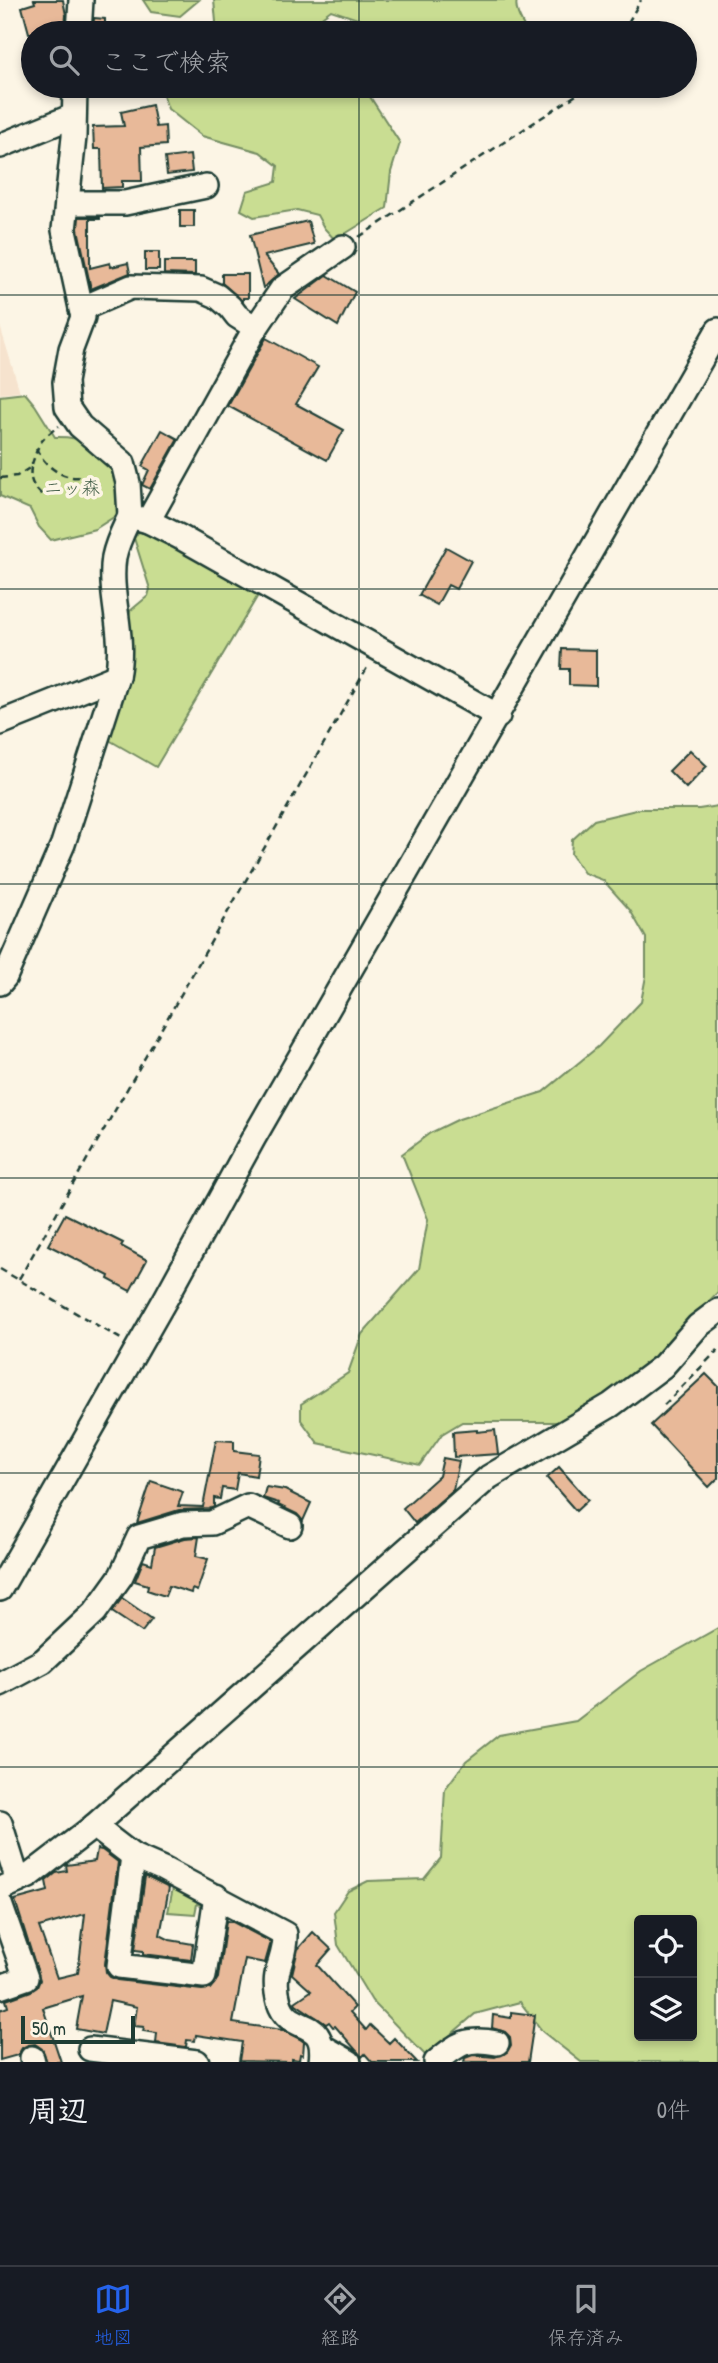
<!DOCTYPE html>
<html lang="ja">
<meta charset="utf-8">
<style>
body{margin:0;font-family:"Patrick Hand","Klee One",sans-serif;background:#20242c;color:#f1f3f6}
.controls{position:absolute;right:21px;bottom:21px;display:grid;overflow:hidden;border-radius:7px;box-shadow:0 4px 10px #0003}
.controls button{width:63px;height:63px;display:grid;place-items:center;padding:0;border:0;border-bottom:2px solid #363941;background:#171b24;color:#f1f3f6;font:35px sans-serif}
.scale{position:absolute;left:21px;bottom:18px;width:114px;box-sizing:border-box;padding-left:7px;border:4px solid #1f3d34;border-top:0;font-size:19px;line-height:24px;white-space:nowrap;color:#1f3d34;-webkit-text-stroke:5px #fcf5e5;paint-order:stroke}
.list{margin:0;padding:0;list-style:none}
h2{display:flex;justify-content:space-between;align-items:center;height:91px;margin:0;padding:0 28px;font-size:30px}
h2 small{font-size:23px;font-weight:400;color:#9ea1a6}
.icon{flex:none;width:38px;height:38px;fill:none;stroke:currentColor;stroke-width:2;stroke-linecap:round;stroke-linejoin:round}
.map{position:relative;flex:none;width:718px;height:2062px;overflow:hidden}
.search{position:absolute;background:#171b24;box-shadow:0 4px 10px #0003;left:21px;right:21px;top:21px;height:77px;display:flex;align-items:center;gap:18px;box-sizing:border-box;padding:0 24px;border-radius:38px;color:#9ea1a6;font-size:26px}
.sheet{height:203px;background:#171b24}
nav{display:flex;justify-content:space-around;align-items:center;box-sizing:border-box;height:98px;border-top:2px solid #363941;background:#171b24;font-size:19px;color:#9ea1a6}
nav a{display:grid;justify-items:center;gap:4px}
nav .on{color:#2563eb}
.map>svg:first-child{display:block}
.built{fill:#f6e3ce}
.green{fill:#c9dd92;stroke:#748d63;stroke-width:2;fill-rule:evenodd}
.building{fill:#e8b999;stroke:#1f3d34;stroke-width:2;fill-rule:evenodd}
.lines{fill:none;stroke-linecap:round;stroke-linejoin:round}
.minor-casing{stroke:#1f3d34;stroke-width:28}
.path{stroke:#1f3d34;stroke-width:2.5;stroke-dasharray:7 5;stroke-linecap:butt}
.minor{stroke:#fcf5e5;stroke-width:23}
.grid{fill:none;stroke:#1f3d34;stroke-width:2;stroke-opacity:0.55}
.labels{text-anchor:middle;stroke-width:7;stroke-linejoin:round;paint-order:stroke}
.park-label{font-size:19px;fill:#415d47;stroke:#fcf5e5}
</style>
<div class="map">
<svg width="718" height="2062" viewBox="0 0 718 2062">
<rect width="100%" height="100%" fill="#fcf5e5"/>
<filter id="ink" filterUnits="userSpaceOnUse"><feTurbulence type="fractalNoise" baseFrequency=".0143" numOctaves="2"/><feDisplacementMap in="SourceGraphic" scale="14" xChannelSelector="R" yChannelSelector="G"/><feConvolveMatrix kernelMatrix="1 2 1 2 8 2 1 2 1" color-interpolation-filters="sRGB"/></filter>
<g filter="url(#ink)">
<path class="built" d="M0,326L20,392L0,394Z"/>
<g class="green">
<path d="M143,0H199L180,16L151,12Z"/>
<path d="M214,0H517C514,11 522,22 527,32L562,33H370L361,20L331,10L319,19L328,33H208L216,22Z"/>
<path d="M160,86H363L400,143L391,172L387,208L335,240L324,228L317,215L297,210L254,217L241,210L247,191L276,182L278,166L260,152L202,136L168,109Z"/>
<path d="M25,393L35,405L55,437C87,436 95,447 116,467L120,513L95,529L51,540L39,527L30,509L0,496V396Z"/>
<path d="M150,529L260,592L156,767L109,740L108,733L130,611L148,596L150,589L134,538L140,530Z"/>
<path d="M718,806V1292L650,1361L569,1422H462L442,1434L420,1465L318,1443L301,1420V1404L348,1373L362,1334L419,1269L428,1219L402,1154L430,1133L459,1119L543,1092L599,1046L641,1002L646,976V938L630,910L603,880L584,873L571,854L572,840L594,820L640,809H699Z"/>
<path d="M718,1628V2062H581L543,2032L520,2002L475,2014L426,2056L372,2001L338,1945L334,1912L348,1891L368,1881L424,1879L441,1858L445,1789L466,1761L499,1735L576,1721L641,1671ZM639,1920H692V2036H639Z"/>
<path d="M174,1883L202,1896L204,1906L197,1904L195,1914L168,1912Z"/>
</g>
<g class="building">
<path d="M34,0H63L66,15L65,27L56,29L57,33H29L22,7L35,3Z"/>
<path d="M94,18L105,19V33H93Z"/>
<path d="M152,105L156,127L165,126L166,145L141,147L142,181H122V187L102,188L101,149H94L93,127L124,126L121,112Z"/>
<path d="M190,155L192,172L167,175L165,158Z"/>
<rect x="180" y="210" width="14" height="17"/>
<path d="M79,217H100V219H90V268L110,263L111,267L128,263L130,273L91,289L78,229Z"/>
<path d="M308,221L314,244L264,256L279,274L263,288L250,235Z"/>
<rect x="145" y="252" width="14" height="18"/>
<path d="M164,262H195V275L164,274Z"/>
<path d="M222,274H248V298H243V302L222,283Z"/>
<path d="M327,275L355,292L338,326L295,299Z"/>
<path d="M266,338L318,367L296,404L344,430L327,460L228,406Z"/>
<path d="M162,430L178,439L150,489L142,485L149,470L142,466Z"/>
<path d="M446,547L471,561L456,589L448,585L437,605L419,595Z"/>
<path d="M562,649L596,650V686L569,685V669H561Z"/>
<path d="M690,750L707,766L686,788L669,771Z"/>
<path d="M65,1214L123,1243L121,1246L147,1260L130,1291L108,1279L109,1276L48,1245Z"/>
<path d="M706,1374L718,1386V1478L709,1487L651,1425Z"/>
<path d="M477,1430V1432L495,1430L498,1454L454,1457L453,1432Z"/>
<path d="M216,1440L234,1441V1451L259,1454L256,1476L238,1473L235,1490L222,1488L220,1499L214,1498V1507L209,1509L179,1510L137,1523L151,1481L183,1492L178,1506L203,1507Z"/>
<path d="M443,1458L459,1461L453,1490L415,1523L403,1508L439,1476Z"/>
<path d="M559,1467L588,1500L576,1511L547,1478Z"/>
<path d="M266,1487L285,1490L311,1503L303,1521L297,1514L278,1505L279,1503L263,1498Z"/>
<path d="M199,1537L196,1556L208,1559L197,1591L192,1589L191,1593L169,1586L165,1596L147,1590L148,1585L135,1581L143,1561L152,1564L155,1547L185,1538Z"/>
<path d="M122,1598L152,1619L142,1632L112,1612Z"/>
<path d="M97,1849L102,1850L118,1862L105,1964L106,1972L110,1977L117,1980L202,1990L210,1989L218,1978L226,1921L233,1922L271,1942L265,1963L245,1959L233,2023L282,2030L300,2039L304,2042L303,2055L300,2054L299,2060L292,2059V2062L239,2061L242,2042L196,2035L195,2041L187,2040L186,2047L156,2043L157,2033L143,2031L144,2027L134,2026L137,2007L110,2001L103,2034L76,2029L82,1996L43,2008L61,2062H47L42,2049L35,2044L28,2045L22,2048L18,2055L0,2060V2010L8,2007L6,2000L31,1991L37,1987L40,1980L15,1900L48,1891L46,1881L56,1873L67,1871L66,1865L95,1861ZM85,1914L78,1973L57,1978L39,1927Z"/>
<path d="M145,1876L169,1888L160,1935L170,1940L193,1944L191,1960L143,1954V1951L135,1950Z"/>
<path d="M313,1932L331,1949L317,1965L355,2007L350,2012L366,2030L370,2025L389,2043L394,2038L417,2062H372L365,2054L362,2057L335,2026L333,2027L329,2022L326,2024L296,2004L295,2002L311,1991L292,1974L298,1949Z"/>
<path d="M511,2012L535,2015L528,2062H464L465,2058L473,2055L495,2057L507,2052L511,2045L510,2037L505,2032L492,2028L493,2015L511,2018Z"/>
</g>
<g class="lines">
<g class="minor-casing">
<g id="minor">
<path d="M79,33L81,0"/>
<path d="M75,86L74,137L64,230L83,317L71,349L65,382L67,407L80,426L123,463L128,483L130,516L148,521L180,537L498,716"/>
<path d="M0,146L73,116"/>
<path d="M67,203H125L206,186"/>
<path d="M81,309L131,287L201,289L217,296L230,307L237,316L256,328"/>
<path d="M148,521L253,332L282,289L343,247"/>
<path d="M0,723L117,676"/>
<path d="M0,983L5,977L63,844L117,676C126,634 108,596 114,557C117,542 124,529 130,516"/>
<path d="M0,1589L166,1298L253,1139L718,330"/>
<path d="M0,1684L43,1661L95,1612L121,1576L139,1537L183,1524L212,1523L248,1506L290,1526"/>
<path d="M0,1823L18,1881"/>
<path d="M94,1826L133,1856L163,1869L285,1934C286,1962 270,1969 279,2002C289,2036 327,2014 321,2062"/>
<path d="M133,1856L119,1966L204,1976L216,1896"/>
<path d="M0,1889L29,1876L94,1826L489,1477L611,1405L663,1366L698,1326L718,1311"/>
<path d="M0,1904L26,1978L0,1987"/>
<path d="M323,2047L349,2062"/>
<path d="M90,2049L197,2062"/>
<path d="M32,2058L33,2062"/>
<path d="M436,2062C459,2043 467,2037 497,2043"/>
</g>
</g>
<g class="path">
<path d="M622,33L641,0"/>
<path d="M359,237L590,86"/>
<path d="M36,448C43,464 61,479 79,477"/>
<path d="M31,467C29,481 33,486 42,495"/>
<path d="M0,478L17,476L31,467C39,444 38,441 59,426"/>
<path d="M0,1269L121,1339"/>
<path d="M19,1279L369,664"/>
<path d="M664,1405L718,1350"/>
</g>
<use href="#minor" class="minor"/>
</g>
</g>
<path class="grid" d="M359,0V33M359,86V2062M0,295H718M0,589H718M0,884H718M0,1178H718M0,1473H718M0,1767H718"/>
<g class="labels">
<g class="park-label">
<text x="72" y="494">ニッ森</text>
</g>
</g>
</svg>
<div class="controls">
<button><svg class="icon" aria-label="locate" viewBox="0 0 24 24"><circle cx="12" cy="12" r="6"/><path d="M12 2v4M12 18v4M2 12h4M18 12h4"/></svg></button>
<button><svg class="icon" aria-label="layers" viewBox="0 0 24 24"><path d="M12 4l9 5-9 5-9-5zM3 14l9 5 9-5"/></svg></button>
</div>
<div class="scale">50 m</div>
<div class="search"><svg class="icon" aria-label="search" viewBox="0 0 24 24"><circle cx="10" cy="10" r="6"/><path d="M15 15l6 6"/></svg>ここで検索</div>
</div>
<section class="sheet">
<h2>周辺<small>0件</small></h2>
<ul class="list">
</ul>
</section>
<nav>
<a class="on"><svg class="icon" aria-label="map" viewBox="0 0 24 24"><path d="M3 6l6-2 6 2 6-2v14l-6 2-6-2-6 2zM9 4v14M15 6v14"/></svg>地図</a>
<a><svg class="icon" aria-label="directions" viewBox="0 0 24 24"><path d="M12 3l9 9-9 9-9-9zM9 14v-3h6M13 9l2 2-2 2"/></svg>経路</a>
<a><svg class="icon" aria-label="saved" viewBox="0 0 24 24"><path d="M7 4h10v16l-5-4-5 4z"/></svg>保存済み</a>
</nav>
